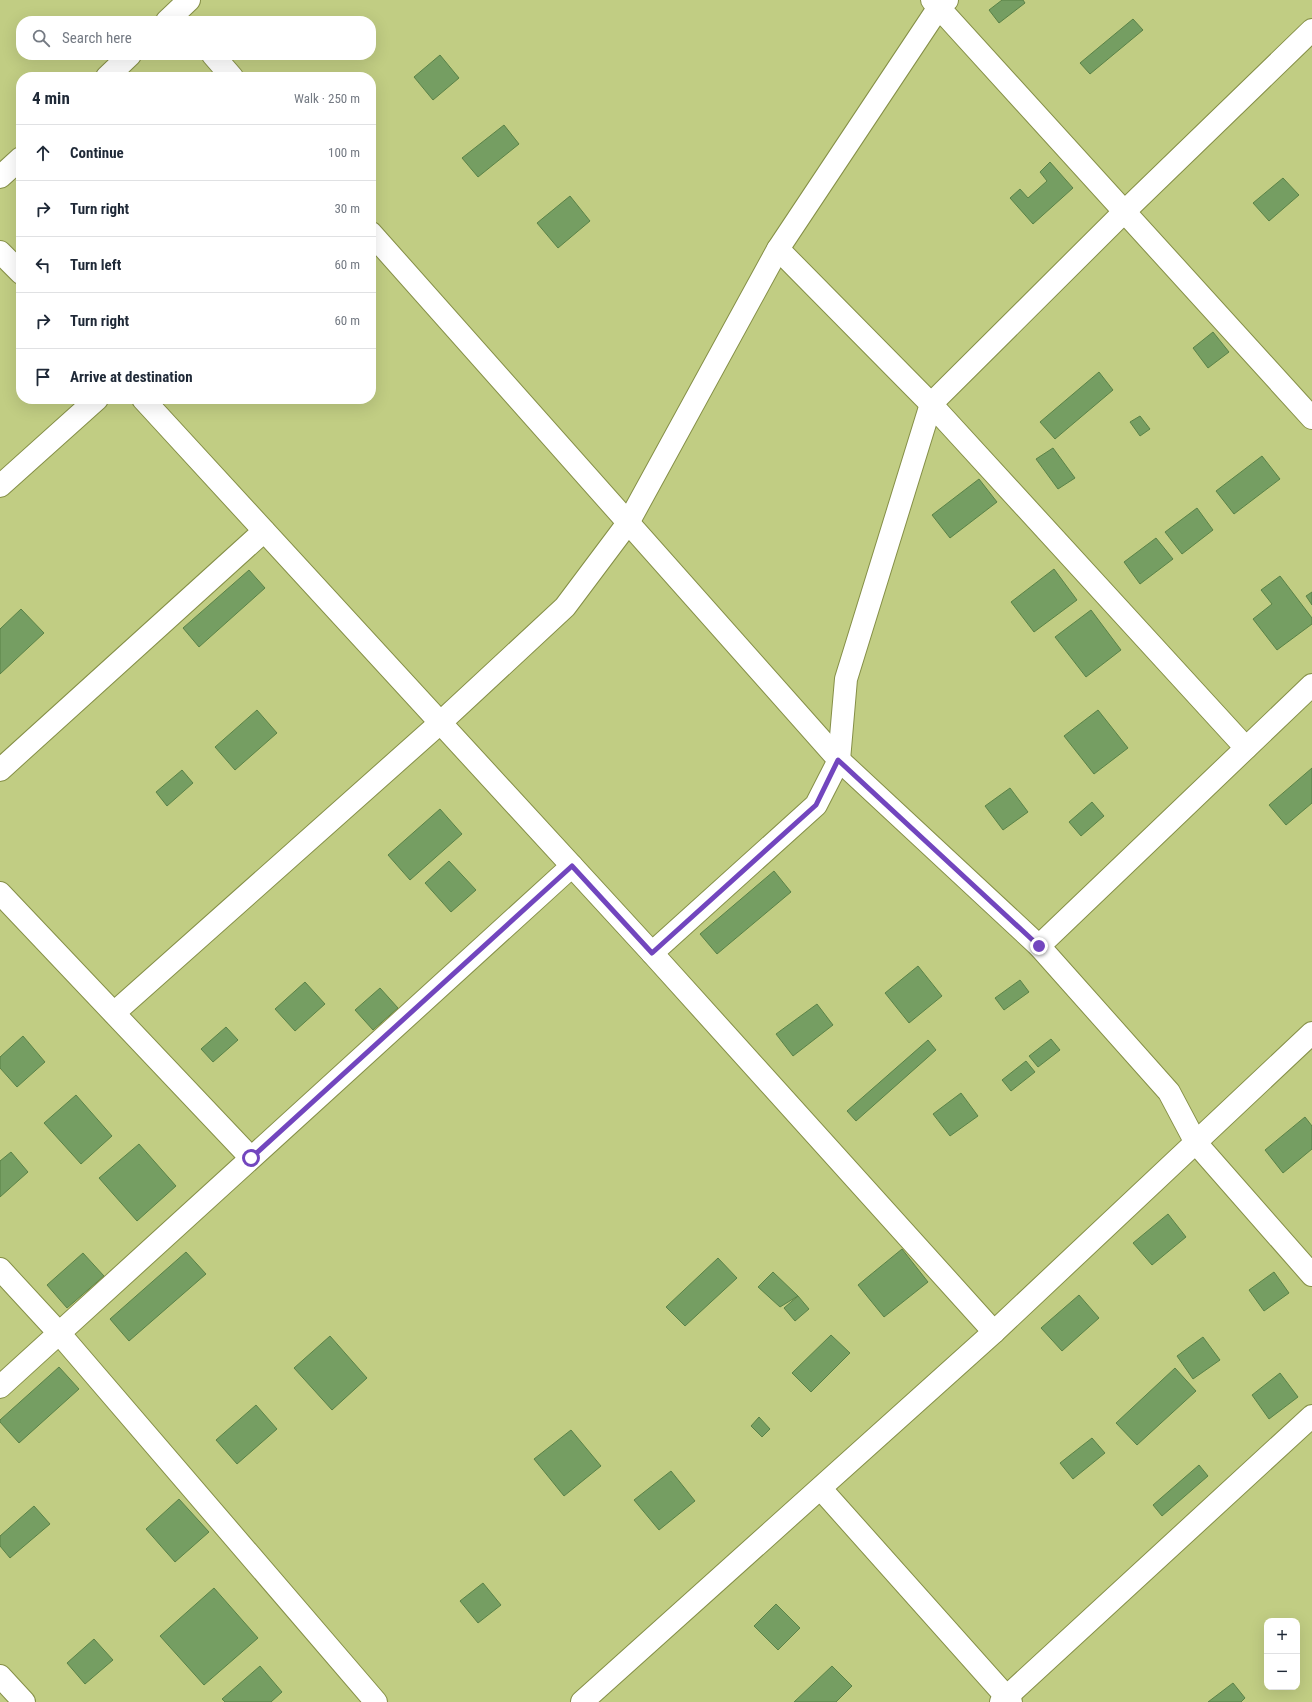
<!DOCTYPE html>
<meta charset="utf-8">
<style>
body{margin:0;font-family:"Roboto Condensed",sans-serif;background:#f2f2f3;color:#1f2937}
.controls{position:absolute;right:12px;bottom:12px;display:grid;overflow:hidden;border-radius:8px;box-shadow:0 4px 16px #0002}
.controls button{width:36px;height:36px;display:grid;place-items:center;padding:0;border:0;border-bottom:1px solid #e0e1e3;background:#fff;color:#1f2937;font:20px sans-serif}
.stop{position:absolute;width:12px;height:12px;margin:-9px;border:3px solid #7246be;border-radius:50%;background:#fff}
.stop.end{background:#7246be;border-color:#fff;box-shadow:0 1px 4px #0008}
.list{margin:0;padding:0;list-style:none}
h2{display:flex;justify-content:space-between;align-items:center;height:52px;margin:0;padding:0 16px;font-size:17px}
h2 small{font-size:13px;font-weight:400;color:#747a83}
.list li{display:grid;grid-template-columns:26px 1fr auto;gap:12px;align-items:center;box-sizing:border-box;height:56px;padding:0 16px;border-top:1px solid #e0e1e3}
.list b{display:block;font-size:15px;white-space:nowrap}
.list em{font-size:13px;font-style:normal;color:#747a83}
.icon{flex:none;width:22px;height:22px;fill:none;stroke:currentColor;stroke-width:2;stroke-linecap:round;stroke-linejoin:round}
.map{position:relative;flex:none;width:1312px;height:1702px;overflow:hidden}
.search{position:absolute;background:#fff;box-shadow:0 4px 16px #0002;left:16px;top:16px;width:360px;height:44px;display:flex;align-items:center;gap:10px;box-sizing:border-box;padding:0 14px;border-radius:16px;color:#747a83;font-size:15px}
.panel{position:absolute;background:#fff;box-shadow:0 4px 16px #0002;left:16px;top:72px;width:360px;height:332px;border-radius:16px}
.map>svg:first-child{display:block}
.building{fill:#759e62;stroke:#5a8247}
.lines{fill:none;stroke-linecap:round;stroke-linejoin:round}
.minor-casing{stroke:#858f47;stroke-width:24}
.minor{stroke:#fff;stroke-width:22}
.route{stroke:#7246be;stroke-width:5}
</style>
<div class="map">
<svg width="1312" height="1702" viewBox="0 0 1312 1702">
<rect width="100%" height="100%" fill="#c1cd83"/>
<g class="building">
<path d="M1002,0H1023L1025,3L999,23L989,10Z"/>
<path d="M1133,19L1143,30L1090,74L1080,63Z"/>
<path d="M440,55L459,78L433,100L414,77Z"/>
<path d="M504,125L519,144L478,177L462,158Z"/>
<path d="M1050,162L1073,188L1033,224L1010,198L1020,189L1028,198L1047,181L1040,172Z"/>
<path d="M1283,178L1299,195L1269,221L1253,203Z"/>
<path d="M570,196L590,221L558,248L537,223Z"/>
<path d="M1213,332L1229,352L1208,368L1193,348Z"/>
<path d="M1099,372L1113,390L1055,439L1040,422Z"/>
<path d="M1140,416L1150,429L1140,436L1130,422Z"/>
<path d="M1053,448L1075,478L1058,489L1036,459Z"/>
<path d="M1262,456L1280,479L1234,514L1216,491Z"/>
<path d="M979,479L997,502L950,538L932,515Z"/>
<path d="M1197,508L1213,530L1182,554L1165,532Z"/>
<path d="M1156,538L1173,559L1140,584L1124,562Z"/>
<path d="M1054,569L1077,600L1034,632L1011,602Z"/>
<path d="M249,570L265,588L199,647L183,628Z"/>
<path d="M1280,576L1312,618V624L1277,650L1253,619L1272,604L1261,590Z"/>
<path d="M1312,592V605L1306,596Z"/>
<path d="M21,609L44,633L0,674V629Z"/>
<path d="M1091,610L1121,650L1086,677L1055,637Z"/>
<path d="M257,710L277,733L235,770L215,747Z"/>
<path d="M1098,710L1128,748L1094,774L1064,736Z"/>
<path d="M1312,768V803L1286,825L1269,805Z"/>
<path d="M182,770L193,783L167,806L156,792Z"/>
<path d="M1010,788L1028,812L1003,830L985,806Z"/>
<path d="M1092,802L1104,816L1081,836L1069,822Z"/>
<path d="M440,809L462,834L410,880L388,855Z"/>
<path d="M449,861L476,890L451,912L425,883Z"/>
<path d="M774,871L791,892L717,954L700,934Z"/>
<path d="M918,966L942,996L909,1023L885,993Z"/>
<path d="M1020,980L1029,992L1004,1010L995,998Z"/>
<path d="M305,982L325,1004L295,1031L275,1009Z"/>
<path d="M380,988L398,1008L373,1030L355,1010Z"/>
<path d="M817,1004L833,1025L793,1056L776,1034Z"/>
<path d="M226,1027L238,1040L213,1062L201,1049Z"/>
<path d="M23,1036L45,1062L17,1087L0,1068V1057Z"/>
<path d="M1051,1039L1060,1050L1038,1067L1029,1056Z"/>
<path d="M928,1040L936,1050L856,1121L847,1111Z"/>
<path d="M1026,1061L1035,1072L1011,1091L1002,1080Z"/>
<path d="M961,1093L978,1116L950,1136L933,1114Z"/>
<path d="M76,1095L112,1136L81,1164L44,1123Z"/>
<path d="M1305,1117L1312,1126V1149L1283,1173L1265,1150Z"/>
<path d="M139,1144L176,1186L137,1221L99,1178Z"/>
<path d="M11,1152L28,1172L0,1197V1161Z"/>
<path d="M1168,1214L1186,1237L1152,1265L1133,1243Z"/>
<path d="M902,1249L928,1282L884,1317L858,1285Z"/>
<path d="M186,1252L206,1274L129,1341L110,1319Z"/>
<path d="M83,1253L104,1276L67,1308L47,1285Z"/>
<path d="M718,1258L737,1278L685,1326L666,1307Z"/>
<path d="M773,1272L798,1296L780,1307L758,1287Z"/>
<path d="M1274,1272L1289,1293L1264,1311L1249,1290Z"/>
<path d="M1079,1295L1099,1318L1062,1351L1041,1328Z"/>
<path d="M798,1296L809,1309L795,1321L784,1308Z"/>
<path d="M831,1335L850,1353L811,1392L792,1373Z"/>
<path d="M330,1336L367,1378L332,1410L294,1368Z"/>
<path d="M1203,1337L1220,1360L1193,1379L1177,1356Z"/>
<path d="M59,1367L79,1389L19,1443L0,1422V1420Z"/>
<path d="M1175,1368L1196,1391L1137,1445L1116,1423Z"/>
<path d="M1280,1373L1298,1397L1269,1419L1252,1395Z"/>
<path d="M256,1405L277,1429L237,1464L216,1440Z"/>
<path d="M759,1417L770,1429L762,1437L751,1426Z"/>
<path d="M571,1430L601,1466L564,1496L534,1459Z"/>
<path d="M1092,1438L1105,1453L1073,1479L1060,1463Z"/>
<path d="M1199,1465L1208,1476L1162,1516L1153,1505Z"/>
<path d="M671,1471L695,1501L659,1530L634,1500Z"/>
<path d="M179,1499L209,1532L175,1562L146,1529Z"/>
<path d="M34,1506L50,1524L10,1558L0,1546V1536Z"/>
<path d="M483,1583L501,1605L478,1623L460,1601Z"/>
<path d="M214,1588L258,1638L204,1685L160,1636Z"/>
<path d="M776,1604L800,1628L778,1650L754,1626Z"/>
<path d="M94,1639L113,1660L85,1684L67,1663Z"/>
<path d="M260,1666L282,1692L271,1702H225L222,1699Z"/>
<path d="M832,1666L852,1686L836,1702H794Z"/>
<path d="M1233,1683L1245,1698L1241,1702H1208Z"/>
</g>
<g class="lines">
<g class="minor-casing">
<g id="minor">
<path d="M932,0L1312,418"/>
<path d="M167,21L189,0"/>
<path d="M213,55L232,77"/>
<path d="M107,77L130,55"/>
<path d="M0,177L21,158"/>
<path d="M371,233L839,760L1039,946L1169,1092L1196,1143L1312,1275"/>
<path d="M778,249L931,404L1246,748"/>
<path d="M0,252L21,273"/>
<path d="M143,399L652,953L994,1332"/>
<path d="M0,486L97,399"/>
<path d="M0,770L264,531"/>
<path d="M0,893L251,1158"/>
<path d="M1039,946L1312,685"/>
<path d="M652,953L816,805L839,760L846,679L931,404L1125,211L1312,30"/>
<path d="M114,1013L440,723L565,607L628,523L778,249L939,7L947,0"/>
<path d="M0,1269L59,1333L376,1702"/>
<path d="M0,1387L572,866"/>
<path d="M821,1489L1011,1702"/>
<path d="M0,1676L24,1702"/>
<path d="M582,1702L994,1332L1312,1033"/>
<path d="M1001,1702L1312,1416"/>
</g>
</g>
<use href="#minor" class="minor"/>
</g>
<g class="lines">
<path class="route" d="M251,1158L572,866L652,953L816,805L838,760L1039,946"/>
</g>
</svg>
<div class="controls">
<button>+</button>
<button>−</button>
</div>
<div class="stop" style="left:251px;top:1158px"></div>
<div class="stop end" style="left:1039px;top:946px"></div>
<div class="search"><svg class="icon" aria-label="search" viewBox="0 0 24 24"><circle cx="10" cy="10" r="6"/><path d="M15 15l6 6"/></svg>Search here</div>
<section class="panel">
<h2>4 min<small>Walk · 250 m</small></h2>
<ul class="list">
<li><svg class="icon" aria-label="ahead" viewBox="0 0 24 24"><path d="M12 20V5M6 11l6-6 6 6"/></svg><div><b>Continue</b></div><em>100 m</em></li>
<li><svg class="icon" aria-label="right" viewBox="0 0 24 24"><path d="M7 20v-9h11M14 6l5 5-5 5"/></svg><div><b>Turn right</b></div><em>30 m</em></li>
<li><svg class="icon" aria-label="left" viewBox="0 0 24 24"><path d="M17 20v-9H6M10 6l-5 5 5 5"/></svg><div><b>Turn left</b></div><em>60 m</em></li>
<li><svg class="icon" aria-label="right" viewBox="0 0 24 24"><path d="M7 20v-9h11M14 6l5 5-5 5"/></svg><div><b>Turn right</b></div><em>60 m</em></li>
<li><svg class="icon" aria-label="arrive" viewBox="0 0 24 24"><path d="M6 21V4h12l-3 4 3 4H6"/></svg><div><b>Arrive at destination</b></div></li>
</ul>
</section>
</div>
